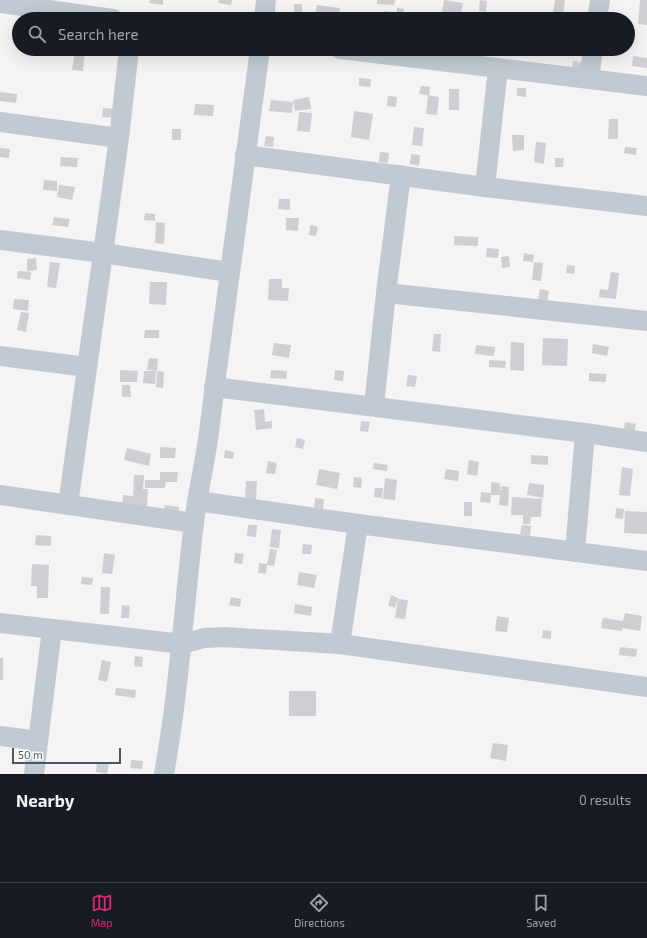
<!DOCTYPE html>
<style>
body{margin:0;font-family:"Exo 2",sans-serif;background:#242831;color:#f1f3f6}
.scale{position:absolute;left:12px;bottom:10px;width:109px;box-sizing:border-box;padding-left:4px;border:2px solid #4a5661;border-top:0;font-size:11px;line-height:14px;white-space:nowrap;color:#4a5661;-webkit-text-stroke:3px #fff;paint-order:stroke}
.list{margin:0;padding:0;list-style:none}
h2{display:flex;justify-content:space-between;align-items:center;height:52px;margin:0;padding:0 16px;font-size:17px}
h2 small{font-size:13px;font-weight:400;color:#9ea1a6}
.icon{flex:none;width:22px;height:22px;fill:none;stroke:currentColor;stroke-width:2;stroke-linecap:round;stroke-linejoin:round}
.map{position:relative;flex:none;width:647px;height:774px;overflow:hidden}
.search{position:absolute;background:#171b24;box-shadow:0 4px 16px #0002;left:12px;right:12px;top:12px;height:44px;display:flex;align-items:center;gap:10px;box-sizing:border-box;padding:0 14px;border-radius:22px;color:#9ea1a6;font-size:15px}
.sheet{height:108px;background:#171b24}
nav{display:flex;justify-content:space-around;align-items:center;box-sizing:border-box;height:56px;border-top:1px solid #363941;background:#171b24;font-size:11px;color:#9ea1a6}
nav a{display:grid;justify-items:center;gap:2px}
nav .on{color:#db2777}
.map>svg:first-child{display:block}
.building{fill:#cdcfd5}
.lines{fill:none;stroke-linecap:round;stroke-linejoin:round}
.minor{stroke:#c1cad2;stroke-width:20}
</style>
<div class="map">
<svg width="647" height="774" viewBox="0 0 647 774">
<rect width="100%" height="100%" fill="#f5f3f3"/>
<g class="building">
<path d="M150,0H163V5L149,3Z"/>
<path d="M219,0H232L231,5L218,3Z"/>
<path d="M377,0H395L394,5L377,4Z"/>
<path d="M444,0L463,3L460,19H441Z"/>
<path d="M480,0L487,1L486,12L479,11Z"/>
<path d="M555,0H565L563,15L553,13Z"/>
<path d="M640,0H647V25L638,24Z"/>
<rect x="294" y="4" width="8" height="11"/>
<path d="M317,5L340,8L338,19L315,17Z"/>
<path d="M397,8L404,9L403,19H396Z"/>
<path d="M384,11L395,12V19H384Z"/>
<path d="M79,49H88V52Z"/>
<path d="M75,50L85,51L83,71L72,70Z"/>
<path d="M633,56L647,58V68L632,66Z"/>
<path d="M573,61L582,62L581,71L572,69Z"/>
<path d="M359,78L371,79L370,87L359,86Z"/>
<path d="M421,86L430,87L429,95L419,94Z"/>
<path d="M517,88H526V97L517,96Z"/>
<rect x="449" y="89" width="10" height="21"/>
<path d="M0,92L17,94L16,103L0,101Z"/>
<path d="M428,95L439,97L437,115L426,114Z"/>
<path d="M388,96L397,97L396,107L387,106Z"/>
<path d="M309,97L311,109L295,111L293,100Z"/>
<path d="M271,100L293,102L292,113L269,111Z"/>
<path d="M195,104L214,105L213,116L194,115Z"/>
<path d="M103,108L118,109L117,118L102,117Z"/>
<path d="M354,111L373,114L369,140L351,137Z"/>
<path d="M299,112L312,113L310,132L297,131Z"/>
<path d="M609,119H618V139H608Z"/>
<path d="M414,127L424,128L422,146L412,145Z"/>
<rect x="172" y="129" width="9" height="11"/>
<path d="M512,135H524V150L513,151Z"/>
<path d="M266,136L274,137L273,147L264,146Z"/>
<path d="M536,142L546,143L544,164L534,162Z"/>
<path d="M625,147L637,148L636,155L624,153Z"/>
<path d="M0,148L10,149L9,158L0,157Z"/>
<path d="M380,152L389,153L388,163L379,162Z"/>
<path d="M411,154L420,155L419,166L410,164Z"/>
<path d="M61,157L78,158L77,167L60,166Z"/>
<path d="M555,158H564L563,167H555Z"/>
<path d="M44,180L57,181V191L43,190Z"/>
<path d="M59,185L75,187L72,200L57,197Z"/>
<path d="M279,199H290V210L278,209Z"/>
<path d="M145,213L155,214V221L144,220Z"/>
<path d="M54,217L70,219L68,227L52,225Z"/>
<path d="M286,218H299L298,231L286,230Z"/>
<path d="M156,222L165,223L164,244L155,243Z"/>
<path d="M310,225L318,227L316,236L309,235Z"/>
<path d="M454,236L478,237V246L454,245Z"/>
<path d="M487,248L499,249L498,258L486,257Z"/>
<path d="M524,253L534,255L533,262L523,261Z"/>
<path d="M509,256L510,267L502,268L501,257Z"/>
<path d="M36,258L37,270L27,271V259Z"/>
<path d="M50,262L60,263L56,288L47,287Z"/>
<path d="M534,262L543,263L541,281L532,280Z"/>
<path d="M567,265L575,266L574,274L566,273Z"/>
<path d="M18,271L31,272L30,280L17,278Z"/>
<path d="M611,272L619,273L616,299L599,297L600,289L608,290Z"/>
<path d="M269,279H282V288H289L288,301L268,300Z"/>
<path d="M150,282H167L166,305L149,304Z"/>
<path d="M540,289L549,291L547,302L538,301Z"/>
<path d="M14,299L29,300L28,311L13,309Z"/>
<path d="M21,312L29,313L26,332L17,330Z"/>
<path d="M145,330H159V338H144Z"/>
<path d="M434,334H441L440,352L432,351Z"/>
<path d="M543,338L568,339L567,366L542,365Z"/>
<path d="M511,342L524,343V371L510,370Z"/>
<path d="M274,343L291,345L289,358L272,355Z"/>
<path d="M593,344L609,347L607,356L592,353Z"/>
<path d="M476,345L495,347L494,356L475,354Z"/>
<path d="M149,358L158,359L157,371L147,370Z"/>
<path d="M489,360L506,361L505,368L489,367Z"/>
<path d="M120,370L138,371L137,382H120Z"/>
<path d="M271,370L287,371L286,379L270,378Z"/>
<path d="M335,370L344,371L343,381L334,380Z"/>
<path d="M144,371H156L155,384L143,383Z"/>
<path d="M157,371L164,372L163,388L156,387Z"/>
<path d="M589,373L606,374V382L589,381Z"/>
<path d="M408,375L417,376L415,387L406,386Z"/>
<path d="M122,385H130L131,397H122Z"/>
<path d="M264,409L265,422L272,421V428L256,430L254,410Z"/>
<path d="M361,421L370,422L368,432L360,431Z"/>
<path d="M625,422L636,424L634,431L624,429Z"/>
<path d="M297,438L305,440L303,449L295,447Z"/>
<path d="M160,447L176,448L175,458H160Z"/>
<path d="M127,448L151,454L149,466L124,460Z"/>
<path d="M225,450L234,452L233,459L224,458Z"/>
<path d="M531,455L548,456V465L531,464Z"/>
<path d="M469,460L479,462L477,476L467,474Z"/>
<path d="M268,461L277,463L275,474L266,473Z"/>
<path d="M374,463L388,465L387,471L373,469Z"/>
<path d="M622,467L633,469L630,496L619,495Z"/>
<path d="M319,469L340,473L337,489L316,485Z"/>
<path d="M446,469L459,471L458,481L444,479Z"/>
<path d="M160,472H178L177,482H166L165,488H145V480H160Z"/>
<path d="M134,475H144L143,489H148L147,507H122L123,495L133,496Z"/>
<path d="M354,477L362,478L361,488L353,487Z"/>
<path d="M385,478L397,480L395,500L383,499Z"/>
<path d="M246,481H257L256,501L245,500Z"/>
<path d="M491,482L500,483V493L501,486L509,487L508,506L499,505L500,495H491L490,503L480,502L481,492L491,493Z"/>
<path d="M529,483L544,485L543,498L527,495Z"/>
<path d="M375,488H383L382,498L374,497Z"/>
<path d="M512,497L542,499L541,517H531L530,524H523V515H511Z"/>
<path d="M315,498L324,499L323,509L314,508Z"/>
<rect x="464" y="502" width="8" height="14"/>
<path d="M165,505L179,507L178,517L163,516Z"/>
<path d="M616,508L624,509L623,519L615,518Z"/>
<path d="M625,511L647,512V534L624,533Z"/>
<path d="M248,525H257L256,537L247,536Z"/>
<path d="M522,525L531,526L530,536L520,534Z"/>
<path d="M272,529L281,530L279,548L270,547Z"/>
<path d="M36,535L51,536V546L35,545Z"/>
<path d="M303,544L312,545L311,554H302Z"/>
<path d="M270,549L277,550L274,566L267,565Z"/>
<path d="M104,553L115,555L112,574L102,573Z"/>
<path d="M235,553L244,554L242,564L234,563Z"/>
<path d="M259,563L267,564L266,574L258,573Z"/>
<path d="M32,564L49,565L48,598H37V586H31Z"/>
<path d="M299,572L317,575L314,588L297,585Z"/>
<path d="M82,577L93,578L92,585L81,584Z"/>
<path d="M101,587H110L109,614H100Z"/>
<path d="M391,595L398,598L395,608L388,605Z"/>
<path d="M231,597L241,599L240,607L229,605Z"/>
<path d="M398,599L408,600L405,619L395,618Z"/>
<path d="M295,604L312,607L311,616L294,613Z"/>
<path d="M122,605L130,606L129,618H121Z"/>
<path d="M625,613L642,616L640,631L622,628V631L601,628L603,618L623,621Z"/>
<path d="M497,616L509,618L507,632L495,631Z"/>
<path d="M543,630L551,631V639L542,638Z"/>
<path d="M620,647L637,649L636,657L619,655Z"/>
<path d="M135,656L143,657L142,667L134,666Z"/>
<rect x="0" y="658" width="3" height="22"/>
<path d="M102,660L111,662L107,682L98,680Z"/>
<path d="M116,688L136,690L135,698L115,695Z"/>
<rect x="289" y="691" width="27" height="25"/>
<path d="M493,743L508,745L506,761L490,758Z"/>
<path d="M131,760L143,761L142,769L130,768Z"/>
<path d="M97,762L109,764L107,774L96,772Z"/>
</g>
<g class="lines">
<g class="minor">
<path d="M0,3L113,19"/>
<path d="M264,19L266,0"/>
<path d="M597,19L600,0"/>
<path d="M340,49L647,86"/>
<path d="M589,79L593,49"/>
<path d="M0,122L119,138"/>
<path d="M245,155L485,187L647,206"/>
<path d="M485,187L498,68"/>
<path d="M0,240L103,253L229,272"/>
<path d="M386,293L647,321"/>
<path d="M0,356L87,367"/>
<path d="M214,387L585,433L647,442"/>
<path d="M374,406L386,293L401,175"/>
<path d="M0,495L194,523"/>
<path d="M197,501L358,524L647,561"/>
<path d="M68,505L119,138L129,49"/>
<path d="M575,552L585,433"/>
<path d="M0,623L183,644L204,638L223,637L340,644L647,687"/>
<path d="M340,644L358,524"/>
<path d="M0,736L38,741"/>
<path d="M34,774L52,629"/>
<path d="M164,774C179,691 184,606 194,522C198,492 205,462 209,432C225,304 242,176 260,49"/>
</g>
</g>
</svg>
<div class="scale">50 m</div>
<div class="search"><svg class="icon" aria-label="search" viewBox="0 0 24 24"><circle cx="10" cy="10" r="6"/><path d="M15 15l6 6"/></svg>Search here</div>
</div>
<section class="sheet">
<h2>Nearby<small>0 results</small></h2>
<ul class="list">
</ul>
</section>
<nav>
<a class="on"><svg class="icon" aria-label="map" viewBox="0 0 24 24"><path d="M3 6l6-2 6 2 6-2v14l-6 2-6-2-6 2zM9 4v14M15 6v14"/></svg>Map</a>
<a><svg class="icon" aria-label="directions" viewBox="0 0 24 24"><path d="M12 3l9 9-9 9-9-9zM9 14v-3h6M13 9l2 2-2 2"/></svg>Directions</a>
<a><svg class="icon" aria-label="saved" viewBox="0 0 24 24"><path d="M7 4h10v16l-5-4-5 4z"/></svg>Saved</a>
</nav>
